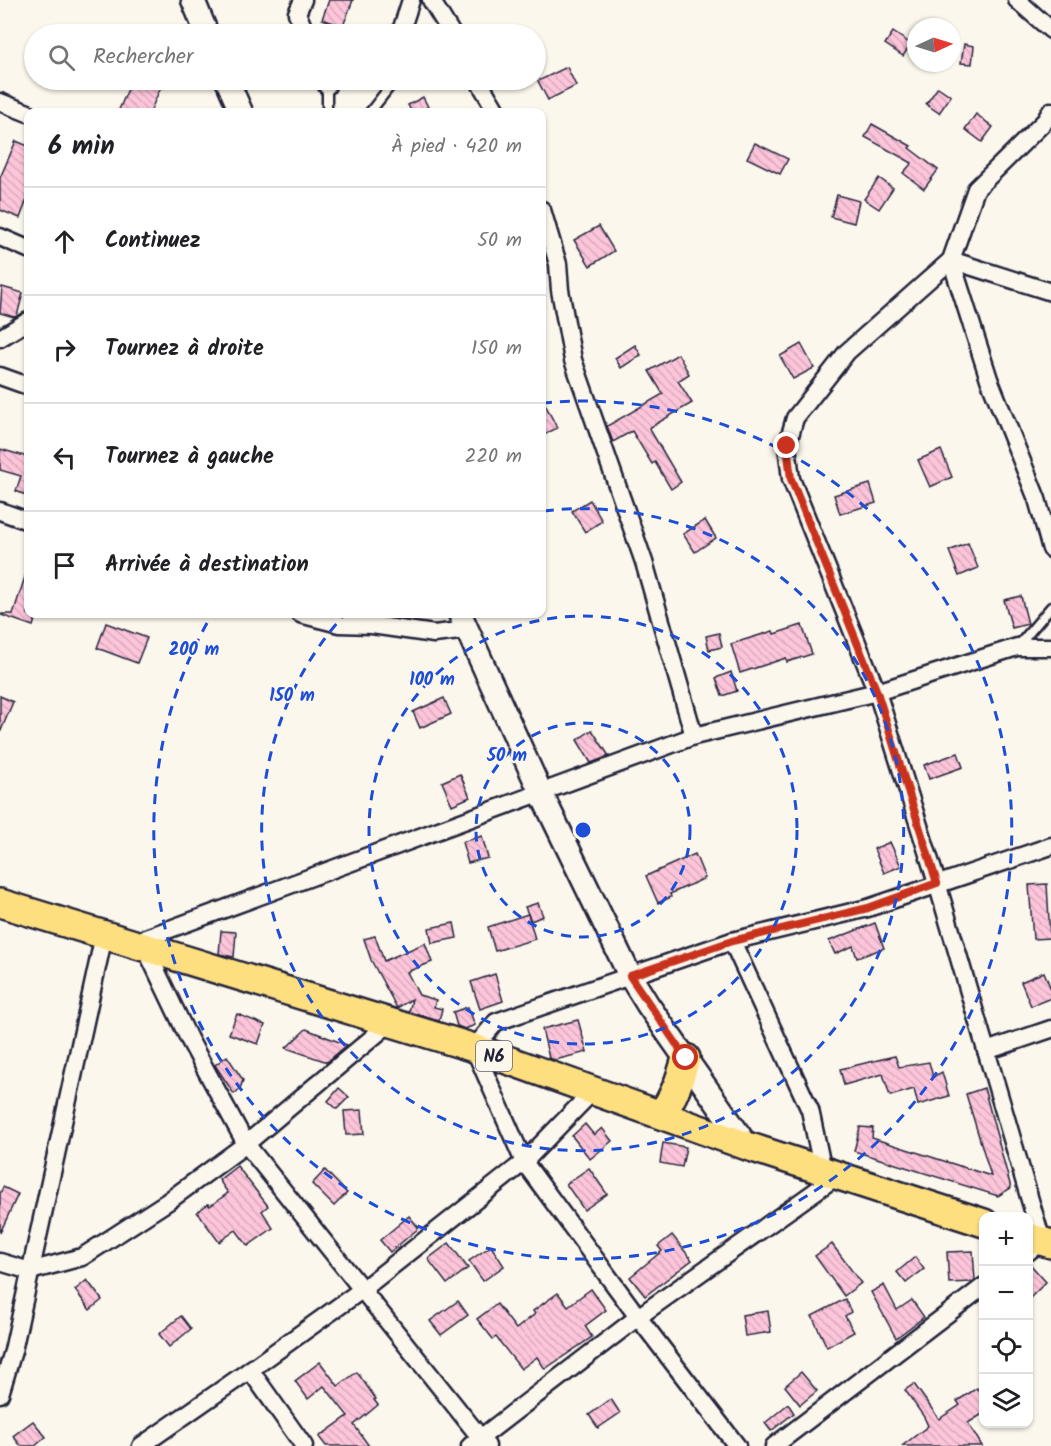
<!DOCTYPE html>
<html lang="fr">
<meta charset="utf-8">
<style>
body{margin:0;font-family:Kalam,sans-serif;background:#f2f2f2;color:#202124}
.controls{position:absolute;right:18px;bottom:18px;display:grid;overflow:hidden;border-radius:12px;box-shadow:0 2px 4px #0004}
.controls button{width:54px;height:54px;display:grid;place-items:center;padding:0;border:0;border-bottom:2px solid #e0e0e0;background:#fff;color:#202124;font:30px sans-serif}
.compass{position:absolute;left:907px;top:18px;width:54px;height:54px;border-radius:50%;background:#fff;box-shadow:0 2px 4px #0004;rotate:86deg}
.stop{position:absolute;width:18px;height:18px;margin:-14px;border:4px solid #c8321e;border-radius:50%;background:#fff}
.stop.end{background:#c8321e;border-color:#fff;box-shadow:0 2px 6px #0008}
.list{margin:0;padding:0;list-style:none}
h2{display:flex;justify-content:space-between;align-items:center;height:78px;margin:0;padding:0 24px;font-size:26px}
h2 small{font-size:20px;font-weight:400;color:#757577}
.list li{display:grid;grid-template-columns:39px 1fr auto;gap:18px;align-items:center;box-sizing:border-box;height:108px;padding:0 24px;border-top:2px solid #e0e0e0}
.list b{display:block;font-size:22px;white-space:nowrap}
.list em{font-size:20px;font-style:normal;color:#757577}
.icon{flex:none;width:33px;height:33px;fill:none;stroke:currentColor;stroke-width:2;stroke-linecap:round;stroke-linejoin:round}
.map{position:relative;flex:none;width:1051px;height:1446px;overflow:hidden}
.search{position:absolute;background:#fff;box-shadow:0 2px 4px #0004;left:24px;top:24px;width:522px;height:66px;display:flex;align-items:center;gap:15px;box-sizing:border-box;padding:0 21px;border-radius:33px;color:#757577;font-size:22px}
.panel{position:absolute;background:#fff;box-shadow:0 2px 4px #0004;left:24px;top:108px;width:522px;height:510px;border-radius:12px}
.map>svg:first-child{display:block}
.building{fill:url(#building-back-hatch);stroke:#22223b;stroke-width:1.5}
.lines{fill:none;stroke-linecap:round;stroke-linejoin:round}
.service-casing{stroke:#22223b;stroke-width:13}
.minor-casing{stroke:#22223b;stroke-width:21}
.secondary-casing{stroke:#22223b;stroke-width:27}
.trunk-casing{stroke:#22223b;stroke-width:32}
.service{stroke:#fbf7ec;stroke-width:8}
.minor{stroke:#fbf7ec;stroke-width:16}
.secondary{stroke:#fbf7ec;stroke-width:22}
.trunk{stroke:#fedf80;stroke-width:27}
.route{stroke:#c8321e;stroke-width:8}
.ring{fill:none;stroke:#1d4ed8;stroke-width:3;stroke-dasharray:10 8}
.labels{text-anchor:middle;stroke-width:4.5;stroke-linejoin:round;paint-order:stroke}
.shield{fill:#fbf7ec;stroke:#636270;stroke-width:1.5}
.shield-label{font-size:18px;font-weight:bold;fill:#22223b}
.centre{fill:#1d4ed8;stroke:#fbf7ec;stroke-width:3}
.ring-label{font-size:18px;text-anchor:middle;font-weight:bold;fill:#1d4ed8;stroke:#fbf7ec;stroke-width:4.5;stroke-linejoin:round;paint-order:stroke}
</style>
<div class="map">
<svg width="1051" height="1446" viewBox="0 0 1051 1446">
<defs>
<pattern id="building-back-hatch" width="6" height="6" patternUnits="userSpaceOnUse" patternTransform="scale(1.5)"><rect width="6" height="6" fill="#fdc5da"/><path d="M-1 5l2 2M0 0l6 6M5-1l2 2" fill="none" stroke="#d9a9bc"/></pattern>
</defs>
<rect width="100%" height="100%" fill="#fbf7ec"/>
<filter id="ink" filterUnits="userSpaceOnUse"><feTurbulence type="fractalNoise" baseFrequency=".0167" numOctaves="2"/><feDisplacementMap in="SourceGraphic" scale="12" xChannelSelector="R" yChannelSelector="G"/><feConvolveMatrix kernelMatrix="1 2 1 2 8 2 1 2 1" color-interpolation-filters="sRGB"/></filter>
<g filter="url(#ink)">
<g class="building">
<path d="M329,0H353L343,26L322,19Z"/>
<path d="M893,32L911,44L903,56L885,44Z"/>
<path d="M964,44L974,46L972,64L961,63Z"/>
<path d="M567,67L576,86L548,100L538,81Z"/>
<path d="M132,80H164L150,112H118Z"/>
<path d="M938,87L951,96L939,113L926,104Z"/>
<path d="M423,97L428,107L418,112H412L408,105Z"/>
<path d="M976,114L993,127L982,142L965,129Z"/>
<path d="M872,124L911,146L909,148L938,170L924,189L903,173L912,163L865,137Z"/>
<path d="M16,141L28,146V197L20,218L0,210V178Z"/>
<path d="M755,143L788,159L780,174L747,158Z"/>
<path d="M879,178L893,188L879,209L864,199Z"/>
<path d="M837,195L859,201L854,223L831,217Z"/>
<path d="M599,226L614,251L590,266L574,240Z"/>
<path d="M2,287L23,293L17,316L14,317L0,313Z"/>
<path d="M801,344L814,368L793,379L780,356Z"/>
<path d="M635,345L641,355L621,368L615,358Z"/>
<path d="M678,354L689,374L678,381L692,403L649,428L681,482L671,489L655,462L652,464L632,431L613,442L607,426L663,394L649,371Z"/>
<path d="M542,398L557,428L542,436Z"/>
<path d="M0,449L28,457V496L16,491L21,476L0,470Z"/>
<path d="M941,450L952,477L930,487L918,460Z"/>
<path d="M870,484L876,503L840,514L834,495Z"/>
<path d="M590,500L602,521L585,532L572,511Z"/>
<path d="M705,520L716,538L695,552L683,534Z"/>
<path d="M968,543L978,568L959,576L949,551Z"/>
<path d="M26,574H28V614H37L33,626L1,615L2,614H13Z"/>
<path d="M1021,596L1028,624L1012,628L1004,600Z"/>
<path d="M106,623L147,638L137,663L97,648Z"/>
<path d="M802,625L812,654L787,662L786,658L740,673L731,644L773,631L774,634Z"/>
<path d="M719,633L722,647L709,650L706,636Z"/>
<path d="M731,672L737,691L722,696L716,678Z"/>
<path d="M0,696L13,702L0,733Z"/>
<path d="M444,698L451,714L420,728L413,712Z"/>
<path d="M592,730L609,756L591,763L577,740Z"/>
<path d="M958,753L963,767L929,779L924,765Z"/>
<path d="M460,774L470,797L452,805L442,782Z"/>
<path d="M482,836L488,858L468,863L462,842Z"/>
<path d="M890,842L901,866L884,873L874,849Z"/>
<path d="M695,854L705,878L670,894L671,897L658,903L646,876Z"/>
<path d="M1047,884L1050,938L1033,939L1029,885Z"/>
<path d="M538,903L543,916L531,921L525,907Z"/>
<path d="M528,914L535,939L495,951L488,927Z"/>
<path d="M454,923L457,938L432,943L429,928Z"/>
<path d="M875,923L884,948L857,958L853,946L835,954L829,941Z"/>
<path d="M221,931L236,932L234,957L219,954Z"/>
<path d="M375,936L384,961L425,943L432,962L407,972L419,995L436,1000L434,1007L442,1009L439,1021L409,1012L412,999L397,1008L371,960L364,939Z"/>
<path d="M1044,972L1051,989V998L1031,1006L1021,982Z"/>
<path d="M495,974L503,1001L480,1009L471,982Z"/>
<path d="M468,1007L475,1025L465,1029L457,1026L453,1012Z"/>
<path d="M237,1014L265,1025L258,1044L229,1034Z"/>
<path d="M578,1020L587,1052L555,1060L549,1058L542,1029Z"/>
<path d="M306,1029L347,1045L327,1062L286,1048Z"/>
<path d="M227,1056L243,1080L240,1089L234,1094L215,1065Z"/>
<path d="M895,1056L899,1067L929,1062L933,1077L942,1072L949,1096L918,1105L914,1089L890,1096L883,1074L844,1085L840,1069Z"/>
<path d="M339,1088L349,1097L337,1109L328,1101Z"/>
<path d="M984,1088L1011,1188L998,1196L854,1151L860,1127L873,1128L872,1138L991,1176L966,1094Z"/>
<path d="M362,1110L364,1134L346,1135L344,1111Z"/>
<path d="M585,1124L594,1135L602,1128L612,1141L590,1159L572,1136Z"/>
<path d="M663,1143L686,1147L682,1167L660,1163Z"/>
<path d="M237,1166L268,1206L262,1211L273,1228L248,1246L236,1230L219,1242L197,1212L208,1204L210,1206L228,1193L219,1180Z"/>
<path d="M589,1168L607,1194L584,1210L566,1184Z"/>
<path d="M325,1170L347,1193L334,1206L312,1184Z"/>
<path d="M3,1187L18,1194L0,1233V1194Z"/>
<path d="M409,1216L419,1228L390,1252L380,1240Z"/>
<path d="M672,1235L692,1260L645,1296L630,1277L662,1251L658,1246Z"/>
<path d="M449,1243L468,1268L447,1284L428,1259Z"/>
<path d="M832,1244L861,1283L844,1296L815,1256Z"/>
<path d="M491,1246L504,1266L483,1281L469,1261Z"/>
<path d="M973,1251L975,1280L972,1282L949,1283L947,1252Z"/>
<path d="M915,1257L924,1269L906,1283L897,1272Z"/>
<path d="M1029,1263L1046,1282L1029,1299Z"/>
<path d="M87,1280L102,1300L90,1310L75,1290Z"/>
<path d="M884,1285L897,1310L912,1300L924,1317L896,1338L871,1292Z"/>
<path d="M591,1289L606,1310L585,1326L592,1337L545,1369L537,1357L521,1369L496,1337L493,1339L477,1319L497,1304L516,1329L535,1314L533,1311L558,1293L568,1306Z"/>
<path d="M845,1299L851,1312L845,1316L854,1332L827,1347L812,1316Z"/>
<path d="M458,1301L468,1315L441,1335L430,1321Z"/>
<path d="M768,1311L771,1332L745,1336L742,1315Z"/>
<path d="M181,1316L191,1329L169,1347L159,1334Z"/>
<path d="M320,1362L338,1386L357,1372L376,1399L374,1400L378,1405L354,1425L369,1446H326L319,1437L348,1416L324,1386L308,1399L295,1381Z"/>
<path d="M801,1372L817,1391L800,1405L785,1386Z"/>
<path d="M914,1384L939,1419L960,1405L957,1401L977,1388L984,1398V1413L968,1423L982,1446H902L928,1426L924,1417L905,1390Z"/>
<path d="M611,1399L620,1413L598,1428L589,1415Z"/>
<path d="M788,1404L794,1413L771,1431L765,1423Z"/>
<path d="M33,1421L46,1437L35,1446H21L13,1436Z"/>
</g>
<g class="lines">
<g class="service-casing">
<g id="service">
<path d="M327,112V86"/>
<path d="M370,112L395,80"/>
<path d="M1018,646L1051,607"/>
</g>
</g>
<g class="minor-casing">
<g id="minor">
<path d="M303,0L297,13L306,34"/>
<path d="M431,0L452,34"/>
<path d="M1017,0L1051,30"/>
<path d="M400,34L411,0"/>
<path d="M324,80L327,86"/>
<path d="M478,80L497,112"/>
<path d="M0,102L28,113"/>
<path d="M542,210L558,264L560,290L573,360L644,562L694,736"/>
<path d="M0,237L28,249"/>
<path d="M951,260L989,379L1037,499L1051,549"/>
<path d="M951,260L1051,292"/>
<path d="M0,338L28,321"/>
<path d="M0,376L28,386"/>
<path d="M0,511L28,521"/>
<path d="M300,614L339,624L372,625L434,634L468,630"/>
<path d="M732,941L810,1110L823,1171"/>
<path d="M132,943L694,736L877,692L1017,647H1051"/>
<path d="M145,947L189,1039L246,1144L487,1446"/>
<path d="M986,1051L1051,1029"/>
<path d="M1028,1252L1042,1241L937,883L877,692L791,479L787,446L795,418L847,352L951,260L976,189L1045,121L1051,111"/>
<path d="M0,1262L30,1271L82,1257L167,1202L246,1144L391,1022"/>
<path d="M0,1394L13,1351L104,935"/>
<path d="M141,1446L250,1370"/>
<path d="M304,1446L250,1370L363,1289L524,1162L593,1091"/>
<path d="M470,1446L638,1317L837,1176"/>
<path d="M737,1446L638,1317L524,1162L474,1048L496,1022L732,941L868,908L1051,846"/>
<path d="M774,1446L984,1286"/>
</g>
</g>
<g class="secondary-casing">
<g id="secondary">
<path d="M193,0L207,34"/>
<path d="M227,80L241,112"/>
<path d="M460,614L541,793L630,976L648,1005L747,1146"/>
</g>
</g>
<g class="trunk-casing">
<g id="trunk">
<path d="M0,903L474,1048L747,1146L984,1223"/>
<path d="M661,1115C674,1097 680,1080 686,1058"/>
<path d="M1028,1237L1051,1244"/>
</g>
</g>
<use href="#service" class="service"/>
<use href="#minor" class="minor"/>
<use href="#secondary" class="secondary"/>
<use href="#trunk" class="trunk"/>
</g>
</g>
<g class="lines" filter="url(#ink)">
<path class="route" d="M686,1058L630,976L732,941L868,908L937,883L877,692L791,479L787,446"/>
</g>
<g class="ring">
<circle cx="583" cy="830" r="107"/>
<circle cx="583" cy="830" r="214"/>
<path d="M544 511A321 321 0 1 1 344 615"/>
<path d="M542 403A429 429 0 1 1 211 616"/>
</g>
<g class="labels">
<rect class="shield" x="476" y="1041" width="36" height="30" rx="4.5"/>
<g class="shield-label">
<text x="494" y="1062">N6</text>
</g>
</g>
<circle cx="583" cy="830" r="9" class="centre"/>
<g class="ring-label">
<text x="194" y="655">200 m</text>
<text x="432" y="685">100 m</text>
<text x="292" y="701">150 m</text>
<text x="507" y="761">50 m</text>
</g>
</svg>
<div class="controls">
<button>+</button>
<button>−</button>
<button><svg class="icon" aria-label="locate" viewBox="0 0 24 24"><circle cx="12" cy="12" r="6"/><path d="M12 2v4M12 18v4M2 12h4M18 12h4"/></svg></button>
<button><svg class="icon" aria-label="layers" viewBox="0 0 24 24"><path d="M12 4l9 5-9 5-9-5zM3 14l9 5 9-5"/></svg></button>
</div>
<svg class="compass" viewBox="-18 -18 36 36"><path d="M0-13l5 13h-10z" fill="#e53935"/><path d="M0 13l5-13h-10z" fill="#757577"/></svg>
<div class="stop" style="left:686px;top:1058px"></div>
<div class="stop end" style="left:787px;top:446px"></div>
<div class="search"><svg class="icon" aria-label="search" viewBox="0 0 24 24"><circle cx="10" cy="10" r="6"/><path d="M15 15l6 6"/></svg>Rechercher</div>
<section class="panel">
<h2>6 min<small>À pied · 420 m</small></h2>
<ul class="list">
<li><svg class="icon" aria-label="ahead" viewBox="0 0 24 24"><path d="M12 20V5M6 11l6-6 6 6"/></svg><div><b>Continuez</b></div><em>50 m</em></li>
<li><svg class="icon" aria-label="right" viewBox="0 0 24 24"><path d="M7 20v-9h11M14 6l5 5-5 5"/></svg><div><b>Tournez à droite</b></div><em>150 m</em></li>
<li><svg class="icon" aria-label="left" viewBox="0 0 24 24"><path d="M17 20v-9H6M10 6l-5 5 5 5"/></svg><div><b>Tournez à gauche</b></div><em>220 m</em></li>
<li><svg class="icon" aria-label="arrive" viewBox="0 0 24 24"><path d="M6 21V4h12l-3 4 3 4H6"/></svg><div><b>Arrivée à destination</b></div></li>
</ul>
</section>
</div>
